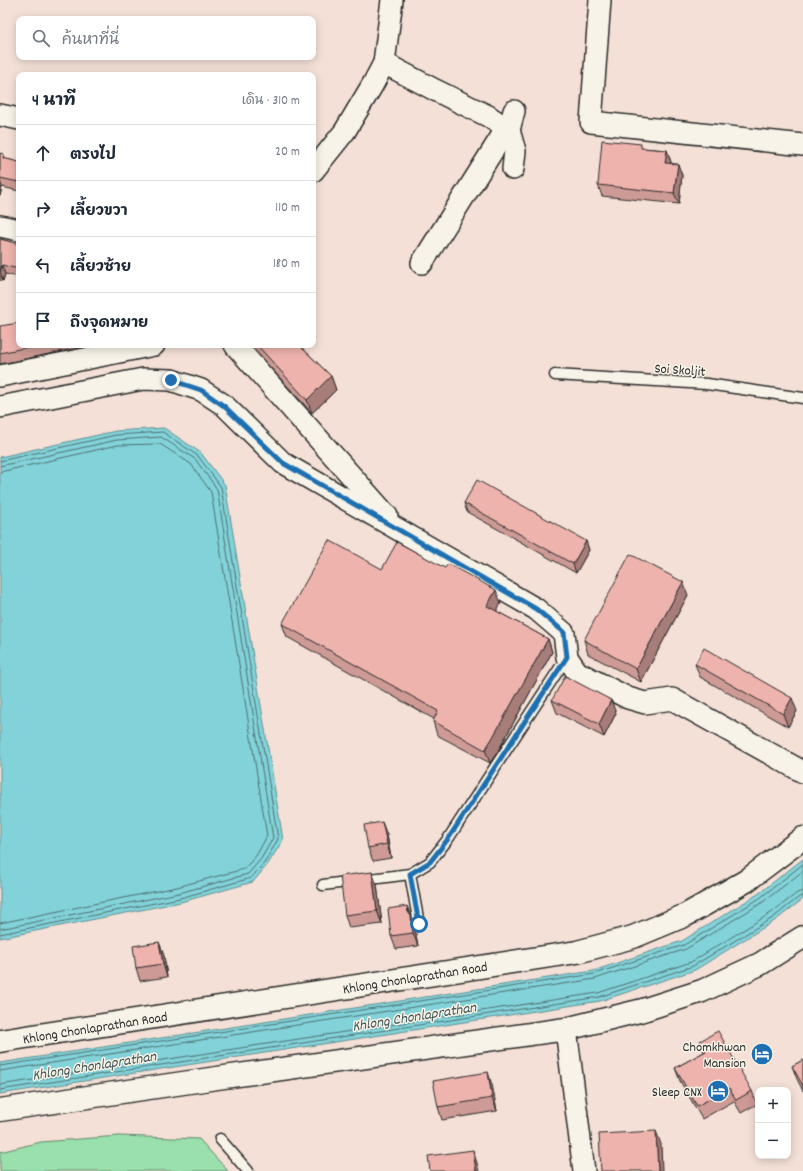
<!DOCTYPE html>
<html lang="th">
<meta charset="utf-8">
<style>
body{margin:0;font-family:Dekko,"Playpen Sans Thai",sans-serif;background:#f6f6f7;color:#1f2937}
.controls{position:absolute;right:12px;bottom:12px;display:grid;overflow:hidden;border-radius:8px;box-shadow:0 2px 10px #0003}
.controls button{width:36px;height:36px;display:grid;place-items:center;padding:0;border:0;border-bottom:1px solid #e0e1e3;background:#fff;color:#1f2937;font:20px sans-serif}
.stop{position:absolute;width:12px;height:12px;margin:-9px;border:3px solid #1f6fb2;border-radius:50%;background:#fff}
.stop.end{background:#1f6fb2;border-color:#fff;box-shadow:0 1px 4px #0008}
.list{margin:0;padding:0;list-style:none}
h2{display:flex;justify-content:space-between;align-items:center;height:52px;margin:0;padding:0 16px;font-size:17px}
h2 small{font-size:13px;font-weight:400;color:#747a83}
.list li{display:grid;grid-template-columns:26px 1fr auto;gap:12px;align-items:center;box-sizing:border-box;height:56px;padding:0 16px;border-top:1px solid #e0e1e3}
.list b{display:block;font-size:15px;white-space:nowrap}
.list em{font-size:13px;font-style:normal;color:#747a83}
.icon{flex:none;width:22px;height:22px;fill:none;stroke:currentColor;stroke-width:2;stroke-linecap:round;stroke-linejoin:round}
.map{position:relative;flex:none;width:803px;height:1171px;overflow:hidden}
.search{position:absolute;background:#fff;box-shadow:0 2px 10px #0003;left:16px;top:16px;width:300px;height:44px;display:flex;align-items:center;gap:10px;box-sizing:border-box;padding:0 14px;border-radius:8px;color:#747a83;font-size:15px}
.panel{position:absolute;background:#fff;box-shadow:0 2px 10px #0003;left:16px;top:72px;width:300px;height:276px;border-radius:8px}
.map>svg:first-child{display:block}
.green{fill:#9ae0ad;stroke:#62866c}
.water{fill:#82d3d9;stroke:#5f9093}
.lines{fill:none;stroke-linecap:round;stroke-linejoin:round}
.shore{stroke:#4e6e71;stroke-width:1}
.lane-casing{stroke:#2b2b2b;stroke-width:13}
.street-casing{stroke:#2b2b2b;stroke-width:24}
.primary-casing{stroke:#2b2b2b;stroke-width:25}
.lane{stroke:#f7f3e8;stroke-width:10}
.street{stroke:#f7f3e8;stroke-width:21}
.primary{stroke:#f7f3e8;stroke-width:22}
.wall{fill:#cd9a95;stroke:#2b2b2b}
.shaded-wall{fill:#a77d79;stroke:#2b2b2b}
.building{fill:#eeb3ad;stroke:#2b2b2b}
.route{stroke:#1f6fb2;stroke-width:5}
.labels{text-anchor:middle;stroke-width:3;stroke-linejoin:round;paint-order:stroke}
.street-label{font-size:14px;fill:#2b2b2b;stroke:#f7f3e8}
.poi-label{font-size:14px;fill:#2b2b2b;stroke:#f7f3e8;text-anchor:end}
.water-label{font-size:15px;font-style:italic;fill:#415556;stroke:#f7f3e8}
</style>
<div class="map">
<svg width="803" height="1171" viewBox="0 0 803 1171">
<rect width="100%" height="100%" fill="#f4e0d6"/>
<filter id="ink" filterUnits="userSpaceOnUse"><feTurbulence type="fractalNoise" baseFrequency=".025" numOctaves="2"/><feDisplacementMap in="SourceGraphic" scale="8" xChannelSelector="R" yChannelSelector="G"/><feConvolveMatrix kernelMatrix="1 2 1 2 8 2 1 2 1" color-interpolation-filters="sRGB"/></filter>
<g filter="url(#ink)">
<path class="green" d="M119,1136L199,1139L228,1171H0V1152L41,1142Z"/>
<g class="water">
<path d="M164,428L201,453L225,485L283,840L268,864L253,882L181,902L0,938V457L116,431Z"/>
<path d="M803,859V899L776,920L695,970L600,1001L0,1094V1063L593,971L682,941L758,894Z"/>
</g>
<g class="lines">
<g class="shore">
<path d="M0,461L116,435L163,432L198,456L221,487L278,839L265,862L251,878L180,898L0,934"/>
<path d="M0,466L117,440L161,437L195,459L217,489L273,838L261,859L248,874L179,893L0,929"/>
<path d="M0,472L118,445L160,444L191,464L211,492L267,836L256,856L244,869L177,887L0,923"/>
<path d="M0,1066L594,974L684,945L760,898L803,864"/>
<path d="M0,1071L595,979L686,949L763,902L803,871"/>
<path d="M0,1085L598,993L691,962L771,913L797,893L803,891"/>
<path d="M0,1090L599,997L693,966L774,917L799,897L803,896"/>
</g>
<g class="lane-casing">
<g id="lane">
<path d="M555,375L707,384L803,398"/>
<path d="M410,874L419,924"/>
<path d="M323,885L410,874L430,862L448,839L567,657"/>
<path d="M220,1139L248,1171"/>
</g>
</g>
<g class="street-casing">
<g id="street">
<path d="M600,0L591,122L803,145"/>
<path d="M384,63L435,90L488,116L509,130L515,151L513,169"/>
<path d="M0,115L19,119"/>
<path d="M313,171L345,131L373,84L384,63L392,0"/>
<path d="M0,226L19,230"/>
<path d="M422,263L500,139L509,130L514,111"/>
<path d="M235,345L387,516"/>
<path d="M0,376L154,345"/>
<path d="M0,407L143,379L171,380L201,390L224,405L283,463L536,609L564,633L567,657L577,672L628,698L645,703L672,699L803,772"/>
<path d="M566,1029L584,1171"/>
</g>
</g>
<g class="primary-casing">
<g id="primary">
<path d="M0,1041L577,952L633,937L686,915L746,881L803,838"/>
<path d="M0,1110L210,1079L566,1029L643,1010L702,991L760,964L803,937"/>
</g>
</g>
<use href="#lane" class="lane"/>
<use href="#street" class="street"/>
<use href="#primary" class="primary"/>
</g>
<g class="wall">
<path d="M643,148L667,150L671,162V163L682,175L679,204L602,196L598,185Z"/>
<path d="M0,153L6,159L19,162V191L2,187L0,196Z"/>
<path d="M0,239L19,244V277L5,274L3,281L0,280Z"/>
<path d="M0,326L19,345H93L0,364Z"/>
<path d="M250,345H299L331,376L336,390L312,413Z"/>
<path d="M464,503L586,541L589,550L576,573L467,512Z"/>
<path d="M382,569L501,603L496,611L548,639L552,652L498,751L490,763L437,735L433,721L434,719L287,637L282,624Z"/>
<path d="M688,595L641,682L588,654L584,640Z"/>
<path d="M695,664L797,711L788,727L700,677Z"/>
<path d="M552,700L616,713L604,737L557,713Z"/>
<path d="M387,835L391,858L373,861L368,848Z"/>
<path d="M377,885L382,924L349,928L345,915Z"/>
<path d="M407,906L415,929L418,946L396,949L391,936Z"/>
<path d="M159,942L164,956L167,977L140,981L136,968Z"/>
<path d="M700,1041L752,1091L757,1104L741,1113L734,1101L702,1119L680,1081L675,1068L704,1052Z"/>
<path d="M803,1060V1091L797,1079L792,1066Z"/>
<path d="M492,1085L497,1111L442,1120L438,1107Z"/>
</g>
<g class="shaded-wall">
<path d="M667,150L671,162L669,174L665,163Z"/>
<path d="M678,164L682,175L679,204L674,193Z"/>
<path d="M0,181L2,187L0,196Z"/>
<path d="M2,265L5,274L3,281L0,272Z"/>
<path d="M331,376L336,390L312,413L307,400Z"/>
<path d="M586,541L589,550L576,573L573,564Z"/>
<path d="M683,582L688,595L641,682L636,669Z"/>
<path d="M496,590L501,603L492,619L487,606Z"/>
<path d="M548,639L552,652L498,751L490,763L485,750Z"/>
<path d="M792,698L797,711L788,727L783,714Z"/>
<path d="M611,700L616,713L604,737L599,724Z"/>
<path d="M382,822L387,835L391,858L387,844Z"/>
<path d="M372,872L377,885L382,924L377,911Z"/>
<path d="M407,906L415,929L418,946L413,933Z"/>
<path d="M159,942L164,956L167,977L163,964Z"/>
<path d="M488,1072L492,1085L497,1111L492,1098Z"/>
<path d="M656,1131L661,1144L662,1171H658Z"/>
<path d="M473,1150L477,1163L479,1171H476Z"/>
</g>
<g class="building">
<path d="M602,140L641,144V148L667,150L665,163L678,164L674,193L598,185Z"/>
<path d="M0,153L4,154L3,158L19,162V182L0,178Z"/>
<path d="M0,239L19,244V269L2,265L0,272Z"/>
<path d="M19,323V345H38L0,353V326Z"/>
<path d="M257,345H299L331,376L307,400Z"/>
<path d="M477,480L586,541L573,564L464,503Z"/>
<path d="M329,540L382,569L397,542L445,568L448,564L496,590L487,606L548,639L493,737L485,750L433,721L438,711L282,624Z"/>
<path d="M630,554L683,582L636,669L584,640Z"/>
<path d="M704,648L792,698L783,714L695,664Z"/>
<path d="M565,676L611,700L599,724L552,700Z"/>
<path d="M382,822L387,844L368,848L364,825Z"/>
<path d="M372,872L377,911L345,915L340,876Z"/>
<path d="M407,906L408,912L411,916L413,933L391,936L388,909Z"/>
<path d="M159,942L163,964L136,968L133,946Z"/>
<path d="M718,1031L752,1091L736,1100L729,1088L697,1106L675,1068L706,1051L700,1041Z"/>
<path d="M803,1060V1086L792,1066Z"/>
<path d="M488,1072L492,1098L438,1107L433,1081Z"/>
<path d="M656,1131L658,1171H601L599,1134Z"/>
<path d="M473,1150L476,1171H430L428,1156Z"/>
</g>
</g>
<g class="lines" filter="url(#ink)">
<path class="route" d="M171,380L201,390L224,406L283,463L536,609L564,632L567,657L448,839L430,862L410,874L419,924"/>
</g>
<defs>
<g id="hotel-disc" transform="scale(1.15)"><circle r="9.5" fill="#1f6fb2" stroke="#f7f3e8"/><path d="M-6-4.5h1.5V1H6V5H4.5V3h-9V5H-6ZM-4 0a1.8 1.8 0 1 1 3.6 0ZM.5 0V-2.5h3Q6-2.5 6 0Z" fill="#fff"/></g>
</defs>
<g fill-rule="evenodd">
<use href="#hotel-disc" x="762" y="1054"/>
<use href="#hotel-disc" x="718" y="1091"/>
</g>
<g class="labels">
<g class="street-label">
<text transform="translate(680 369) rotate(4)" y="5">Soi Skoljit</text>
<text transform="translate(415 977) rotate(-9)" y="5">Khlong Chonlaprathan Road</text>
<text transform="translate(95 1027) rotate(-9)" y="5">Khlong Chonlaprathan Road</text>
</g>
<g class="poi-label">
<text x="746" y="1051">Chomkhwan<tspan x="746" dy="16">Mansion</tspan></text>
<text x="702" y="1096">Sleep CNX</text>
</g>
<g class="water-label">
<text transform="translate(414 1016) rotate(-9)" y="5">Khlong Chonlaprathan</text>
<text transform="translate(94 1065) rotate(-9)" y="5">Khlong Chonlaprathan</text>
</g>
</g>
</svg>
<div class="controls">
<button>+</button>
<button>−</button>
</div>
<div class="stop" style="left:419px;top:924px"></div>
<div class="stop end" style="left:171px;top:380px"></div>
<div class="search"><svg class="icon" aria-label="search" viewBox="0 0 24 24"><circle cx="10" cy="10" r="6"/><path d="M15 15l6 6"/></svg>ค้นหาที่นี่</div>
<section class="panel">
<h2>4 นาที<small>เดิน · 310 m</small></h2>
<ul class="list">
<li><svg class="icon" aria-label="ahead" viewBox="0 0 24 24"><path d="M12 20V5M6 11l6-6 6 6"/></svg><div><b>ตรงไป</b></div><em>20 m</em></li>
<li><svg class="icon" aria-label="right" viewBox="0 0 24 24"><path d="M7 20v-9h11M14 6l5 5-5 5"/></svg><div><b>เลี้ยวขวา</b></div><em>110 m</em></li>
<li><svg class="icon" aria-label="left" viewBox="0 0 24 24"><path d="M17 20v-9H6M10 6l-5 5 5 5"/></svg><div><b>เลี้ยวซ้าย</b></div><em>180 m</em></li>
<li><svg class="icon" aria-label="arrive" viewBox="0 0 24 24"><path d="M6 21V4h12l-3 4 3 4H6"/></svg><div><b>ถึงจุดหมาย</b></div></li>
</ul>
</section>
</div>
